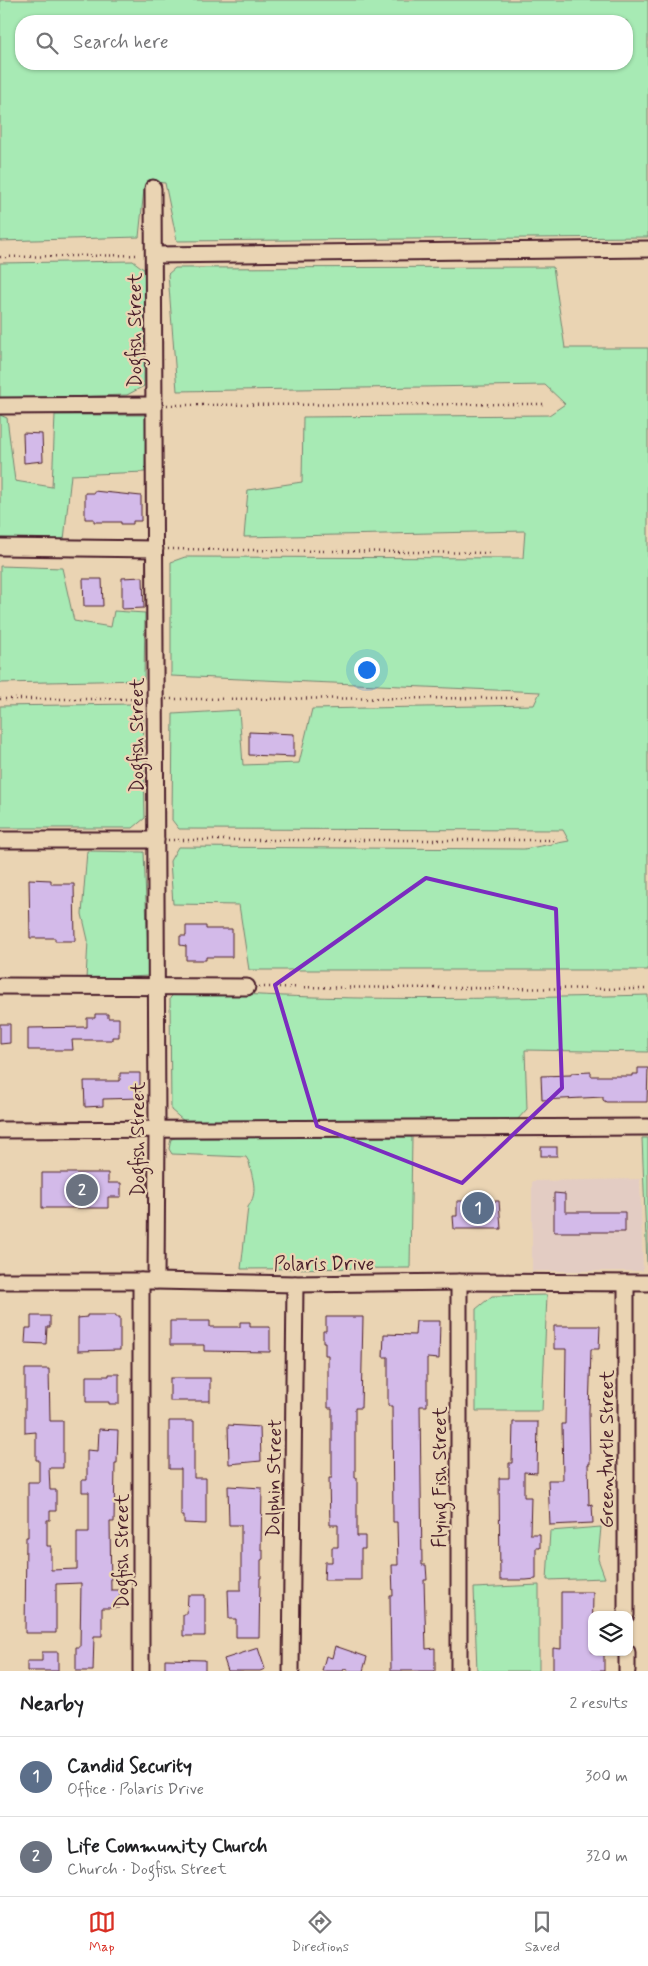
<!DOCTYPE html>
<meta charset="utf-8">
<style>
body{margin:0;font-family:Mynerve,sans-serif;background:#f2f2f2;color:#202124}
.controls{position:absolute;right:15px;bottom:15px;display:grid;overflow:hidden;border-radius:10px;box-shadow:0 1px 4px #0004}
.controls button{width:45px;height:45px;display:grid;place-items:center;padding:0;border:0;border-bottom:1px solid #e0e0e0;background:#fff;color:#202124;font:25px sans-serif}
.you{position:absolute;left:366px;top:669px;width:18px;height:18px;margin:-12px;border:4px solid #fff;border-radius:50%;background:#1a73e8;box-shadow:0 0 0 8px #1a73e833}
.badge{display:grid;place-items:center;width:32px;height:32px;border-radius:50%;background:#d93025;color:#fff;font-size:16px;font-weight:700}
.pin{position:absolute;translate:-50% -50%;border:2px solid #fff;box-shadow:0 1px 5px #0006}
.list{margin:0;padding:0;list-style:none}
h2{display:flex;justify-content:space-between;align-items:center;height:65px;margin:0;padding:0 20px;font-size:21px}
h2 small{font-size:16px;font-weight:400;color:#757577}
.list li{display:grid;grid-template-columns:32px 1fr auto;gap:15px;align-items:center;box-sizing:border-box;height:80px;padding:0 20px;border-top:1px solid #e0e0e0}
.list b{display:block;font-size:19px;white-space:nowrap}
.list p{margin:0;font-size:16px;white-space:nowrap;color:#757577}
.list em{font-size:16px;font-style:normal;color:#757577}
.icon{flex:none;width:28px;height:28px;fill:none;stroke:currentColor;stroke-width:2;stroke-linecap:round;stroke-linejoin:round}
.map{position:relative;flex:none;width:648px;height:1671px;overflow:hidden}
.search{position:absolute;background:#fff;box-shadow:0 1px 4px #0004;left:15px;right:15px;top:15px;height:55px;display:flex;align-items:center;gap:12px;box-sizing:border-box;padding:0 18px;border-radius:20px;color:#757577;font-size:19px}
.sheet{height:225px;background:#fff}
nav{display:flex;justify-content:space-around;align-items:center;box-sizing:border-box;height:70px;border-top:1px solid #e0e0e0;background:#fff;font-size:14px;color:#757577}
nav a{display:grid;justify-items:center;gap:2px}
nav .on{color:#d93025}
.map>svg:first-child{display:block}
.built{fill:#e3ccc3}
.green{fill:#a7eab4;stroke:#788470;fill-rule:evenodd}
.building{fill:#d3bae9;stroke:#4a1f2b}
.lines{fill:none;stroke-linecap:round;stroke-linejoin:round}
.minor-casing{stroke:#4a1f2b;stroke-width:19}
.path{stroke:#4a1f2b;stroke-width:2.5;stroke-dasharray:1 4;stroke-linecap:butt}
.minor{stroke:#ead4b3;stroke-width:15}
.marked{fill:none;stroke:#7b2cbf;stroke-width:4;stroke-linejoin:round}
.labels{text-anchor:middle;stroke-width:4.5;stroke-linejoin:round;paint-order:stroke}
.street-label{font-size:19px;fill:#4a1f2b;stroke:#ead4b3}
</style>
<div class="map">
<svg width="648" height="1671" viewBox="0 0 648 1671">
<rect width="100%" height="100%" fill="#ead4b3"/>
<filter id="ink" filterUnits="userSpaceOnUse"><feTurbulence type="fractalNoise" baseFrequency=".02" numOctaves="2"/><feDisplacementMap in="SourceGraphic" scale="10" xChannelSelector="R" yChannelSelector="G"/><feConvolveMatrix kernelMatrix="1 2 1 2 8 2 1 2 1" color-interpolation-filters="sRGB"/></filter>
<g filter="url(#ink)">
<path class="built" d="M640,1179L643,1271H532V1181Z"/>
<g class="green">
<path d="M0,0H648V237L177,241L165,183L154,182L144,189L139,237L0,241ZM21,21H627V64H21Z"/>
<path d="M133,261L145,270L144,386L127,395L0,399V263Z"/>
<path d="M553,267L565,348H648V970H249L239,905L173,904L170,861L178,847L524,849L569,841L563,830L179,829L172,820L173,714L239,710L243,765L299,763L312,709L534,705L540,692L171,676V562L185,557L523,558L525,531L244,537L248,490L302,482L303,417L549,415L565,404L545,385L177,391L168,274L175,268Z"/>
<path d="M0,415L7,418L15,481L52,487L55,415H146L145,472L71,475L64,540L0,539Z"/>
<path d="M0,566L62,568L74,621L111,627L114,611L145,613L144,680L0,683Z"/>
<path d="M132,704L143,711L145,818L133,828H0V706Z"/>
<path d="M87,851L144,852L149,976L86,979L88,940L82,914Z"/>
<path d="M178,990C334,1002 491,999 648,995V1052L525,1050L527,1109L517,1120L185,1122L171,1110L170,998Z"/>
<path d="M412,1137L410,1268L241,1269L248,1207C259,1192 252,1178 249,1162L246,1157L172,1154L169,1149L171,1139L176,1138Z"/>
<path d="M642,1138H648V1265H647Z"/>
<path d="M547,1295L542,1411H476V1309L492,1296Z"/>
<path d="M601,1527L598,1559L605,1578L547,1580L550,1531Z"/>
<path d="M539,1585V1671H477L474,1588Z"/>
</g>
<g class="building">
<path d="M23,433L42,434L43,461L24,463Z"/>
<path d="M94,491L141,496V521H133V524H121V522H94V519H85V493H94Z"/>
<path d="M143,577L144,608L122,609V578Z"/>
<path d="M83,579H102L103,606H84Z"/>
<path d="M249,732L294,734V757L249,755Z"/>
<path d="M29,879L51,880V884H74L75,941H55V938H30Z"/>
<path d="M186,926H206V929H232V957H206V960H186V946L180,945V936H186Z"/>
<path d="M95,1014H108V1018H119V1037H112V1040H72L73,1050H28V1028L87,1027V1018H95Z"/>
<path d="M0,1024H10V1043L0,1044Z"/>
<path d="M638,1068H648L647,1102H606L603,1100V1097L542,1100L541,1076L571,1075V1073L591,1072V1076H632V1074H638Z"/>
<path d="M120,1073H140V1098L103,1099V1106L85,1107L84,1081H120Z"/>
<rect x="541" y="1147" width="16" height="9"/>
<path d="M42,1173H108V1183H121V1197H108V1208H42Z"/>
<path d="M554,1193L565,1194V1212H625V1232H554Z"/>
<path d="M457,1201H499L501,1229H454L453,1216H457Z"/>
<path d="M87,1315H116V1317H120V1350L78,1351V1318L87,1317Z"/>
<path d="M31,1316H50V1327H47L46,1344L25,1343L26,1328H31Z"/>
<path d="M326,1317H363L361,1408H355V1478H357V1536H365V1549H361V1580H324L325,1562H332V1547H338V1525H330L329,1478H332V1408H328V1355H325V1342H323V1331H326Z"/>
<path d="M170,1321H210V1327H240V1322H250V1327H270V1352L204,1351V1345H170Z"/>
<path d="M416,1321H440L439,1359L427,1358V1406H420L422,1565H426L427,1580H424L426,1649L435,1648V1671H391L390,1596H393L392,1565H398L397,1522H393L392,1406H388V1357H383L384,1334L415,1335Z"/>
<path d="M554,1326H600L599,1349H591L589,1412L590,1464H588L589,1505L592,1504L593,1523L550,1525L548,1480H563L562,1424H565L566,1349H554Z"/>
<path d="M25,1369H49L50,1421H63V1468H49L50,1490H56V1511H50V1520H47V1546H51V1570L77,1569V1532H89V1492H82V1480H87V1450L98,1451L99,1429L118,1430L117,1463H115L114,1522H110L111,1590H120V1608H102V1636H94L93,1671H76V1647H80L81,1583L56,1584V1633H25L26,1537H28V1482H39V1460H36V1432L25,1433Z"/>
<path d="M109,1374H119V1404H109V1402H86V1376H109Z"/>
<rect x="170" y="1378" width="40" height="23"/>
<path d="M169,1421H194V1478H206V1524L184,1523V1516H181V1469H169Z"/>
<path d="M513,1422H538L537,1473L524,1472V1497H531L530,1534H540V1548H536V1579L526,1580H500L499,1478H509V1463H512Z"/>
<path d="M228,1425L260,1427L261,1461L229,1464Z"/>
<path d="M228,1486L262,1488L261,1549H263V1559L261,1560V1578H260L259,1637H236V1619H229L228,1590H241V1525H229Z"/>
<path d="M561,1592H593L592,1652H604V1671H553V1648L561,1649Z"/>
<path d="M188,1595H205V1636H183V1614H187Z"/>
<path d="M335,1646L367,1657L363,1671H352L344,1669L343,1671H322L326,1656L332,1658Z"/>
<path d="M258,1648L265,1669L260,1671H228L224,1659Z"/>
<path d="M42,1652H58V1671H27V1661H42Z"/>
<path d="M165,1659L205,1660V1671H165Z"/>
</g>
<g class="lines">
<g class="minor-casing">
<g id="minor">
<path d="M153,188L157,1128L156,1281"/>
<path d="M154,255L648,249"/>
<path d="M0,406L154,405"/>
<path d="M0,547L155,549"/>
<path d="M0,840H156"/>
<path d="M0,986L247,987"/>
<path d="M0,1130L648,1127"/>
<path d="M0,1281H156L295,1284L459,1282L648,1283"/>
<path d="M141,1281V1671"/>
<path d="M459,1282V1671"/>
<path d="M626,1283V1615"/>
<path d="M627,1652V1671"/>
<path d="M291,1671L295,1284"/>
</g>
</g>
<g class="path">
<path d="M0,257L140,255"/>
<path d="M167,405L543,404"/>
<path d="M168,549L489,553"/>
<path d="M0,699H144"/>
<path d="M166,699L520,698"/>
<path d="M168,840H557"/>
<path d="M259,987L648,989"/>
</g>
<use href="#minor" class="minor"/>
</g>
</g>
<path class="marked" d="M426,878L556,909L562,1088L462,1183L317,1126L275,985Z"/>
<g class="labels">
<g class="street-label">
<text transform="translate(134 330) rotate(-90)" y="7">Dogfish Street</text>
<text transform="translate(136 735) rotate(-90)" y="7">Dogfish Street</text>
<text transform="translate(137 1139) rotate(-90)" y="7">Dogfish Street</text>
<text x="324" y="1270">Polaris Drive</text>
<text transform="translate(606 1449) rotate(-90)" y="7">Greenturtle Street</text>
<text transform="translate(439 1477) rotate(-90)" y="7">Flying Fish Street</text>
<text transform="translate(273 1478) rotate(-89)" y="7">Dolphin Street</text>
<text transform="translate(121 1551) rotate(-90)" y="7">Dogfish Street</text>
</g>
</g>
</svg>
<div class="controls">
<button><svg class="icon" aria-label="layers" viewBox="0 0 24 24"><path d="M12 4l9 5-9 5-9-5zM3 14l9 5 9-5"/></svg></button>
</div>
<div class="you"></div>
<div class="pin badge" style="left:478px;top:1208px;background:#5c6f8a">1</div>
<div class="pin badge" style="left:82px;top:1190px;background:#6b7280">2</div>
<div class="search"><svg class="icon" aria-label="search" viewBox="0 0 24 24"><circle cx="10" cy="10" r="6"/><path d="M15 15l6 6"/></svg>Search here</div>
</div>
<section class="sheet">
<h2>Nearby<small>2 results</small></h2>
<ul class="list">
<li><span class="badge" style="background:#5c6f8a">1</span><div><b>Candid Security</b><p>Office · Polaris Drive</p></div><em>300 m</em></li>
<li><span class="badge" style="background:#6b7280">2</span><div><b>Life Community Church</b><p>Church · Dogfish Street</p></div><em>320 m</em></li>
</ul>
</section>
<nav>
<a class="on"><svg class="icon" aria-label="map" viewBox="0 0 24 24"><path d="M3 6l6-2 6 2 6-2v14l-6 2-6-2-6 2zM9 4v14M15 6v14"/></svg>Map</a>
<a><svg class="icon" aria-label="directions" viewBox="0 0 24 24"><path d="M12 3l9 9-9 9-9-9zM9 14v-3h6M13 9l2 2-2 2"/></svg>Directions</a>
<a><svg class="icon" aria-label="saved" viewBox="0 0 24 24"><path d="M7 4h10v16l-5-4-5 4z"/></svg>Saved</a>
</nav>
